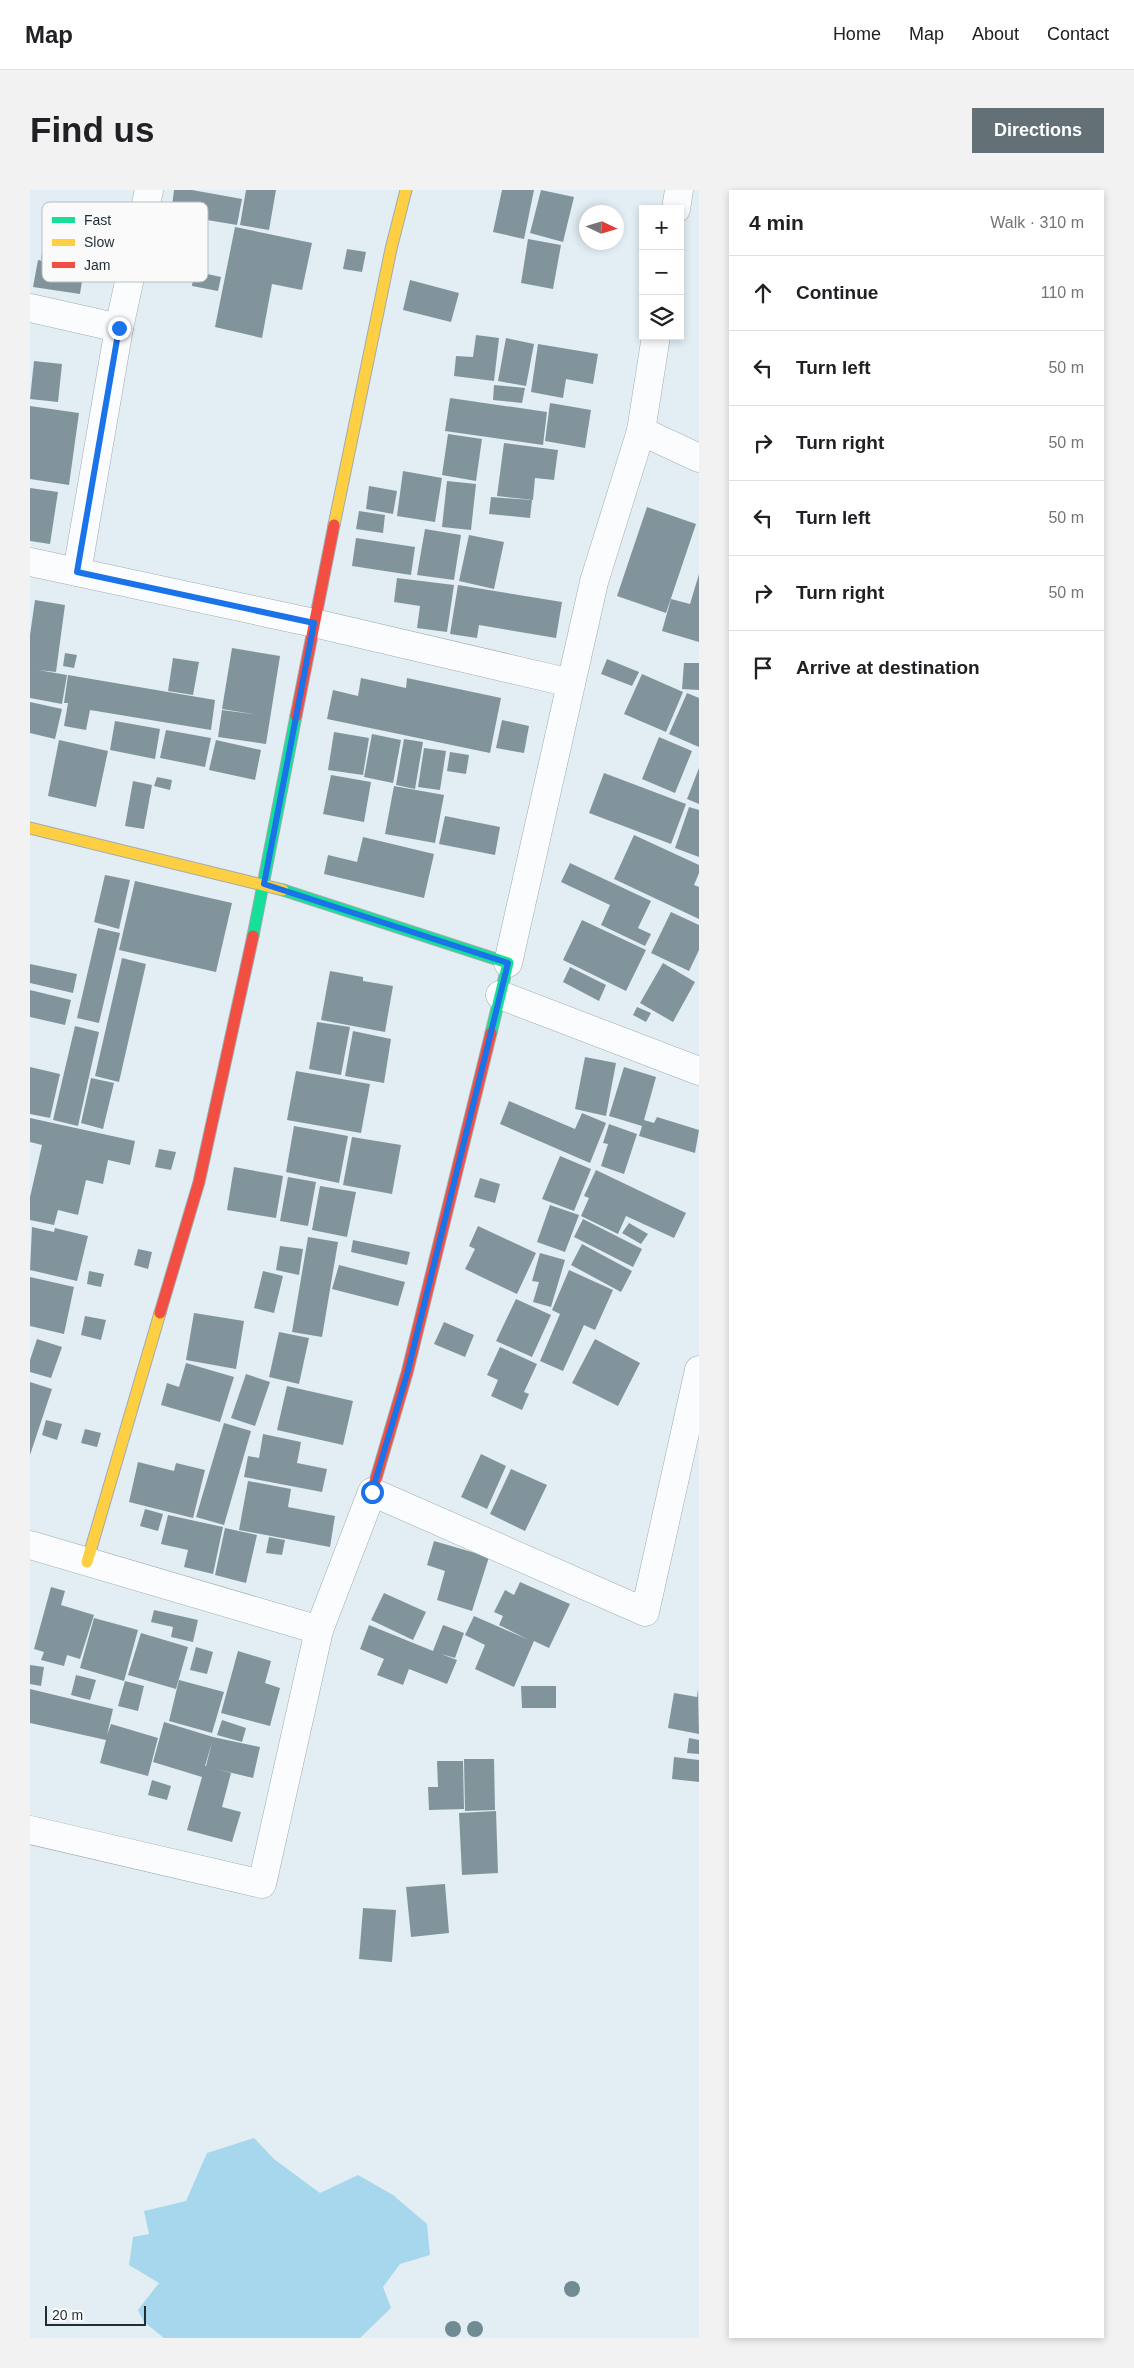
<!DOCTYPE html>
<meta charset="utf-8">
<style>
body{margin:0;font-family:Arial,sans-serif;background:#f2f2f2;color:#202124}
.controls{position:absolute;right:15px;top:15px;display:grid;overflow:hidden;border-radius:0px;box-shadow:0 2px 8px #0003}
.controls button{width:45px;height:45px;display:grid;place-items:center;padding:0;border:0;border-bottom:1px solid #e0e0e0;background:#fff;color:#202124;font:25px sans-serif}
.compass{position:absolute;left:549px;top:15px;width:45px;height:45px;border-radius:50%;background:#fff;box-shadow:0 2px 8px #0003;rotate:94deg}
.scale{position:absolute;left:15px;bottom:12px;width:101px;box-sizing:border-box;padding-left:5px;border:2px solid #1e2e34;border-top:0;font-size:14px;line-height:18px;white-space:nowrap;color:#1e2e34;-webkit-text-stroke:4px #fafafa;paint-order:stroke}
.stop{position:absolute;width:15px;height:15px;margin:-11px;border:4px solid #1a73e8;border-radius:50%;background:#fff}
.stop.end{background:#1a73e8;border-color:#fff;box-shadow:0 1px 5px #0008}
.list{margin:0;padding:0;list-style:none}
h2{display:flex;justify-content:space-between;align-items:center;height:65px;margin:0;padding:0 20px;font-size:21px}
h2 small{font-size:16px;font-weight:400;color:#757577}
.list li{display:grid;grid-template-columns:32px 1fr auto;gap:15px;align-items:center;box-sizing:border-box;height:75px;padding:0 20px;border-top:1px solid #e0e0e0}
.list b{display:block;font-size:19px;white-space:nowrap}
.list em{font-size:16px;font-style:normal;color:#757577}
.icon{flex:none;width:28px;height:28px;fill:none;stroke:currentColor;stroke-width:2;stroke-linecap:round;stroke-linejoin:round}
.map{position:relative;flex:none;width:669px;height:2148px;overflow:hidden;border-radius:0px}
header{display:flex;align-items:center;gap:30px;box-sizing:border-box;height:70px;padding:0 25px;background:#fff;border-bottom:1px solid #e0e0e0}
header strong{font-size:24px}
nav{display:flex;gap:28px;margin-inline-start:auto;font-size:18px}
.intro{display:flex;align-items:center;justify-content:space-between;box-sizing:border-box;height:120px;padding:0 30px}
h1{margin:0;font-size:35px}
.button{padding:12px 22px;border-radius:0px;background:#637177;color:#fff;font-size:18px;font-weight:700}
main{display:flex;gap:30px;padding:0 30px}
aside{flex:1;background:#fff;border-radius:0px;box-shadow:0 2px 8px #0003}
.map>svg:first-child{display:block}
.forest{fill:#a6d7ec}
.building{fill:#82949b;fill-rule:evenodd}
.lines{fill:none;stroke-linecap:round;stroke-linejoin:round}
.street-casing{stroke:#9facb2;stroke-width:29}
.fast-casing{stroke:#9facb2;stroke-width:13}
.slow-casing{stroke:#9facb2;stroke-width:13}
.jam-casing{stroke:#9facb2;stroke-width:13}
.street{stroke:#fbfcfd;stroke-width:28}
.fast{stroke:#16e098;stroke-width:11}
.slow{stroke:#ffcf43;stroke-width:11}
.jam{stroke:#f24e42;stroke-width:11}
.tree{fill:#718b95}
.route{stroke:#1a73e8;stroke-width:6}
.key{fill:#fafafa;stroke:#b8bdbf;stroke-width:1}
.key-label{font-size:14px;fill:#1e2e34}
</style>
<header>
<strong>Map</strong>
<nav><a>Home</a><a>Map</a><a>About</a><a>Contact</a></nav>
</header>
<div class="intro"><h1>Find us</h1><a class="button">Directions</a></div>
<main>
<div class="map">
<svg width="669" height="2148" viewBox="0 0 669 2148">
<rect width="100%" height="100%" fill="#e2eef4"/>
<path class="forest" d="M224,1948L244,1969L290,2003L328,1985L363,2005L397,2034L400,2065L370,2074L353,2097L361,2118L330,2148H134L114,2132L108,2120L129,2093L99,2075L103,2047L119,2044L114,2021L156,2011L177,1963Z"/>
<g class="building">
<path d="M144,0H162L212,9L207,35L141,24Z"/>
<path d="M216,0H246L239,40L210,35Z"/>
<path d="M472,0H504L494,49L463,42Z"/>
<path d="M511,0L544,7L533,52L500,43Z"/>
<path d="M205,37L282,53L272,100L242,94L232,148L185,137Z"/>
<path d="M498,49L531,55L523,99L491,93Z"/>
<path d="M14,51L64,59L61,77L11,69Z"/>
<path d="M317,59L336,62L332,82L313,79Z"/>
<path d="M8,70L54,78L50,104L3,97Z"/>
<path d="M164,81L191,87L188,101L162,96Z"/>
<path d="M380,90L429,103L421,132L373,120Z"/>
<path d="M446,145L469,148L464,191L424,186L426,166L443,167Z"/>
<path d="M476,148L504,154L496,196L468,191Z"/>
<path d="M508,154L568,164L563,194L536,189L533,208L501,202Z"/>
<path d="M4,171L32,174L28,212L0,209Z"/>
<path d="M464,195L495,198L492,213L463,210Z"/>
<path d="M420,208L517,222L513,255L415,241Z"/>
<path d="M520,213L561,220L555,258L515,251Z"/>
<path d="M0,216L49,223L39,295L0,289Z"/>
<path d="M418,244L452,249L446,291L412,285Z"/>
<path d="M474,253L528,260L524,290L505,288L503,310L467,306Z"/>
<path d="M373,281L412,288L405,332L367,326Z"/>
<path d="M417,291L446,294L441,340L412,337Z"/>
<path d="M339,296L367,301L363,324L336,319Z"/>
<path d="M0,298L28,302L20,354L0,351Z"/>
<path d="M461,307L502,310L500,328L459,324Z"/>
<path d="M617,317L666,334L636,423L587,406Z"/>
<path d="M329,321L355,325L353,343L326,339Z"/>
<path d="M395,339L431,345L424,390L387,385Z"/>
<path d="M439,345L474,352L464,399L429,391Z"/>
<path d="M326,348L385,357L381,385L322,376Z"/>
<path d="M669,384V452L632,441L641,409L660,414Z"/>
<path d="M367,388L424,395L417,442L387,438L390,416L364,412Z"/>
<path d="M428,395L532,412L526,448L449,435L447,448L420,444Z"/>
<path d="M5,410L35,415L26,482L8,480L37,485L32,514L0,508V445Z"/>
<path d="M202,458L250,466L236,554L188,547L192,520L229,525L192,519Z"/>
<path d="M35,463L47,465L44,478L33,476Z"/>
<path d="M143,468L169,472L163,505L138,501Z"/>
<path d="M577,469L609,482L602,496L571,484Z"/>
<path d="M654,473H669V500L652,499Z"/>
<path d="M612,484L653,502L636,542L594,524Z"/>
<path d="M38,485L185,510L181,540L60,520L56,540L34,536L38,513H34Z"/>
<path d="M331,488L376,498L377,488L471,508L460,563L297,529L303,500L328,506Z"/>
<path d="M657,503L669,508V557L639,544Z"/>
<path d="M0,512L32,519L25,549L0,543Z"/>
<path d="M472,530L499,536L494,563L466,558Z"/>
<path d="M85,531L130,539L125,569L80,560Z"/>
<path d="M136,540L181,548L175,577L130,568Z"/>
<path d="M304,542L339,548L333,585L298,580Z"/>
<path d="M342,544L371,550L363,593L334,587Z"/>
<path d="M629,547L662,561L645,603L612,589Z"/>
<path d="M374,549L393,552L385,599L366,595Z"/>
<path d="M29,550L78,561L66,617L18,606Z"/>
<path d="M186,550L231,560L225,590L179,580Z"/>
<path d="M394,558L416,561L410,600L388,597Z"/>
<path d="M420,562L439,565L436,584L417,581Z"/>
<path d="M669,578V614L657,609Z"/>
<path d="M574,583L656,614L641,654L559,623Z"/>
<path d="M301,585L341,592L334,632L293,624Z"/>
<path d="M127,587L142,590L140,600L124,596Z"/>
<path d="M103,591L122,595L114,639L95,636Z"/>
<path d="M364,596L414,605L405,653L355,644Z"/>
<path d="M659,617L669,620V667L645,658Z"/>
<path d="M415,626L470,637L465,665L409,654Z"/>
<path d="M604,645L669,675V683L664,695L669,697V729L584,689Z"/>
<path d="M333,647L404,664L394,708L294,684L298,665L327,672Z"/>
<path d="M540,673L621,711L608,738L621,744L615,756L571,735L580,715L531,692Z"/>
<path d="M75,685L100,690L89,739L64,732Z"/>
<path d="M105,691L202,713L186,782L89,760Z"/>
<path d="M641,722L669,735V760L659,781L621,763Z"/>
<path d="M552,730L616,760L596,801L533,770Z"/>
<path d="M68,738L90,743L69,833L47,828Z"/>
<path d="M92,768L116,774L89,892L65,886Z"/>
<path d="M633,773L665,792L643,832L610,813Z"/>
<path d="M0,774L47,784L43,803L0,793Z"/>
<path d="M540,777L576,795L569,811L533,792Z"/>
<path d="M300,781L333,787V791L363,796L355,842L291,830Z"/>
<path d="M0,800L41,810L35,835L0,827Z"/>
<path d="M607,817L621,823L616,832L603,825Z"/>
<path d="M287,832L320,837L311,885L279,879Z"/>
<path d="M45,836L69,842L48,936L23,930Z"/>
<path d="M323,841L361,849L354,893L315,886Z"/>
<path d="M555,867L586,873L576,926L545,919Z"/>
<path d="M0,877L30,884L20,928L0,924Z"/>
<path d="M594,877L626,887L614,930L624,933L627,927L669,940L665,963L609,946L612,936L579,926Z"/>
<path d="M266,881L340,894L331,943L257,930Z"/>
<path d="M61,888L84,893L73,939L51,933Z"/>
<path d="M479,911L545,939L552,923L576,933L560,973L470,934Z"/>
<path d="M0,928L105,951L100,975L78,970L73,994L56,990L48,1025L28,1020L24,1035L0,1030V1007L12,955L0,952Z"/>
<path d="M579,934L607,944L594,984L571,976L578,954L573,953Z"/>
<path d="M264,936L318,946L309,993L256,982Z"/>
<path d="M322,947L371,955L362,1004L313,995Z"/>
<path d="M129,959L146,962L141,980L125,977Z"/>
<path d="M530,966L561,979L544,1021L512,1009Z"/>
<path d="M204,977L253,986L246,1028L197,1020Z"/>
<path d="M566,980L656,1023L644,1048L596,1026L588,1044L551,1026L559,1008L554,1006Z"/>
<path d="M258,987L286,992L278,1036L250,1031Z"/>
<path d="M450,988L470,994L465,1013L444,1007Z"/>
<path d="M290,996L326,1002L317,1047L282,1040Z"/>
<path d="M520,1015L549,1025L535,1062L507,1052Z"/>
<path d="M553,1029L612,1059L603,1077L544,1047Z"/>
<path d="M599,1033L618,1044L611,1054L592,1043Z"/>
<path d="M448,1036L506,1063L487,1104L435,1079L445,1059L439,1056Z"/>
<path d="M2,1037L24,1042L25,1038L58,1046L47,1091L0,1080Z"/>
<path d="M278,1047L308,1052L292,1147L262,1142Z"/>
<path d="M323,1050L380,1062L377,1075L321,1062Z"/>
<path d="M552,1054L602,1081L591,1102L541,1075Z"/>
<path d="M250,1056L273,1059L269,1085L246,1080Z"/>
<path d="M108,1059L122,1062L118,1079L104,1075Z"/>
<path d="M510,1063L535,1070L521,1117L503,1112L509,1092L502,1091Z"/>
<path d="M309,1075L375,1092L368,1116L302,1099Z"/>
<path d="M539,1080L583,1100L565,1140L554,1135L533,1181L510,1171L530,1124L522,1120Z"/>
<path d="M59,1081L74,1084L71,1097L57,1094Z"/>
<path d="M233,1081L253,1086L244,1123L224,1118Z"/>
<path d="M0,1087L44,1097L34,1144L0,1136Z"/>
<path d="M486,1109L521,1125L502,1167L466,1151Z"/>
<path d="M164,1123L214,1131L206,1179L156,1170Z"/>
<path d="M55,1126L76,1130L71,1150L51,1145Z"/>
<path d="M414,1132L444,1145L435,1167L404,1154Z"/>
<path d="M249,1142L279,1148L269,1194L239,1187Z"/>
<path d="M7,1149L32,1157L21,1188L0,1182V1170Z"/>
<path d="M565,1149L610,1173L588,1216L542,1193Z"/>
<path d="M470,1157L507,1174L494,1202L499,1204L492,1220L461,1206L468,1190L457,1185Z"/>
<path d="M156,1173L204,1187L190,1232L131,1215L137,1193L149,1197Z"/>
<path d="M216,1184L240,1192L225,1236L201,1228Z"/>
<path d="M0,1192L22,1199L0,1265Z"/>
<path d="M257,1196L323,1211L313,1255L247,1240Z"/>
<path d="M16,1230L32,1234L27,1250L12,1245Z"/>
<path d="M194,1233L221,1241L194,1335L166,1327Z"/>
<path d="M55,1239L71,1243L67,1257L51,1253Z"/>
<path d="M233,1244L271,1252L267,1273L297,1279L292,1302L214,1287L218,1266L229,1268Z"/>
<path d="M451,1264L476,1276L457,1319L431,1307Z"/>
<path d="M108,1272L144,1281L146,1273L175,1280L163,1328L99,1312Z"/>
<path d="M481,1279L517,1295L495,1341L460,1324Z"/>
<path d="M218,1291L261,1299L258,1317L305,1326L300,1357L209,1340Z"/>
<path d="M115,1319L133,1324L128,1341L110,1336Z"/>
<path d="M138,1325L193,1337L183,1384L154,1377L158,1360L131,1354Z"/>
<path d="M195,1338L227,1345L216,1393L185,1385Z"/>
<path d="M239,1347L255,1350L252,1365L236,1363Z"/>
<path d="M404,1351L459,1367L442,1421L407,1410L415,1381L397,1375Z"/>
<path d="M490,1392L540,1414L519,1458L504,1451L484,1497L445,1479L455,1455L435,1445L444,1426L499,1450L469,1435L473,1426L464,1422L475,1400L484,1405Z"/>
<path d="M21,1397L35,1401L31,1415L64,1425L50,1469L37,1465L34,1476L11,1470L14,1462L4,1459Z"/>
<path d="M354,1403L396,1422L383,1450L341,1430Z"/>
<path d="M124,1420L168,1430L163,1452L141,1447L143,1437L121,1432Z"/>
<path d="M64,1428L108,1440L94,1491L50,1478Z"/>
<path d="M339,1435L403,1461L413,1435L434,1443L425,1468L411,1464L427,1470L417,1494L379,1479L373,1495L347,1485L354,1469L330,1459Z"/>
<path d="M111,1443L158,1457L146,1499L98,1485Z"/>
<path d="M166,1457L183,1462L177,1484L160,1480Z"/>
<path d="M208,1461L241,1471L235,1493L250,1498L240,1536L191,1523Z"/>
<path d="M0,1475L14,1477L11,1496L0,1494Z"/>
<path d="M46,1485L66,1490L60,1510L41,1505Z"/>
<path d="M149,1490L194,1502L182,1543L139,1531Z"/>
<path d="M95,1491L114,1496L108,1521L88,1516Z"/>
<path d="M491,1496H526V1518H492Z"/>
<path d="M0,1499L83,1519L77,1545L81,1534L128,1548L118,1586L70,1573L76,1550L0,1533Z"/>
<path d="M668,1499L669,1544L638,1538L644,1503L667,1507Z"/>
<path d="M192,1530L216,1538L212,1552L187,1545Z"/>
<path d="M134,1532L183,1547L230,1557L223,1588L186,1579L201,1583L192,1617L211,1622L202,1652L157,1640L172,1587L123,1572ZM182,1552L176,1576H175Z"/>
<path d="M659,1548L669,1550V1564L657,1563Z"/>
<path d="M644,1567L669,1570V1592L642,1589Z"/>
<path d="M434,1569H464L465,1620L435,1621Z"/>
<path d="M407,1571H433L434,1619L399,1620L398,1597H408Z"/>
<path d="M122,1590L141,1596L137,1610L118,1605Z"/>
<path d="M466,1621L468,1683L432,1685L429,1623Z"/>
<path d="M415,1694L419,1743L381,1747L376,1697Z"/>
<path d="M333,1718L366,1720L362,1772L329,1769Z"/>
</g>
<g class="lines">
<g class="street-casing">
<g id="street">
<path d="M646,19L649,0"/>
<path d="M0,118L89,138"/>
<path d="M611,241L669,268"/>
<path d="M0,372L284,433L541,493"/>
<path d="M47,382L89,138L119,0"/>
<path d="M478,773L564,392L611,241L626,146"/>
<path d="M470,805L669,881"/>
<path d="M0,1355L289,1440L342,1302L615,1422L669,1180"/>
<path d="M0,1640L232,1694L289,1440"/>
</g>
</g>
<g class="fast-casing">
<g id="fast">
<path d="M253,700L478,773L461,843"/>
<path d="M223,746L266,526"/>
</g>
</g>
<g class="slow-casing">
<g id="slow">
<path d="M304,335L361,59L376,0"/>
<path d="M0,638L253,700"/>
<path d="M57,1372L130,1123"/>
</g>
</g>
<g class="jam-casing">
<g id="jam">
<path d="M266,526L304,335"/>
<path d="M130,1123L169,992L223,746"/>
<path d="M342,1302L377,1183L461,843"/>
</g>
</g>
<use href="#street" class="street"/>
<use href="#fast" class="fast"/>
<use href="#slow" class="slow"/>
<use href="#jam" class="jam"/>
</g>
<g class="tree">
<circle cx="542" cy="2099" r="8"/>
<circle cx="423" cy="2139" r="8"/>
<circle cx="445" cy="2139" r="8"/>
</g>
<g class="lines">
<path class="route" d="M89,138L47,382L284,433L234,694L478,773L377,1184L342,1302"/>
</g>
<rect x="12" y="12" width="166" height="80" rx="8" class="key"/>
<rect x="22" y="27" width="23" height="6" fill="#16e098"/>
<rect x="22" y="49" width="23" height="7" fill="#ffcf43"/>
<rect x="22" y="72" width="23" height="6" fill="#f24e42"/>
<g class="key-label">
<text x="54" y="35">Fast</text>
<text x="54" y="57">Slow</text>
<text x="54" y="80">Jam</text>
</g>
</svg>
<div class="controls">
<button>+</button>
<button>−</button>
<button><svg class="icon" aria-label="layers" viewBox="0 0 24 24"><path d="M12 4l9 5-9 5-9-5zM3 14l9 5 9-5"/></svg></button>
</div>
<svg class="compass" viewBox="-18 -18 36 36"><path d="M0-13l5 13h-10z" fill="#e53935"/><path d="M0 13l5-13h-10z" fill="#757577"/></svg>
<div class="scale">20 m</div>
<div class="stop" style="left:342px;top:1302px"></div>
<div class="stop end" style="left:89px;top:138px"></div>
</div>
<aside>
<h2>4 min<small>Walk · 310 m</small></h2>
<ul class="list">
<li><svg class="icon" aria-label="ahead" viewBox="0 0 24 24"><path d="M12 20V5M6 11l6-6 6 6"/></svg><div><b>Continue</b></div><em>110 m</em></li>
<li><svg class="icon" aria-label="left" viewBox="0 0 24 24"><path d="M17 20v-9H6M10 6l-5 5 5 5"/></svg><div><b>Turn left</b></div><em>50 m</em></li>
<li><svg class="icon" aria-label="right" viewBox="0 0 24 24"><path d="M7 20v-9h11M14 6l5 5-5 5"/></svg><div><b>Turn right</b></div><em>50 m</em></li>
<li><svg class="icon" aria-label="left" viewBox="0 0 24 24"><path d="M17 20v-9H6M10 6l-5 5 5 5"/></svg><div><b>Turn left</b></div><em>50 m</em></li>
<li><svg class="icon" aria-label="right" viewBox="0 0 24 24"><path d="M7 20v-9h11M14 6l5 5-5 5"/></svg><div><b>Turn right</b></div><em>50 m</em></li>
<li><svg class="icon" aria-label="arrive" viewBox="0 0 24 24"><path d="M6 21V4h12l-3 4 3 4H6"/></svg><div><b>Arrive at destination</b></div></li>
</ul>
</aside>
</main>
